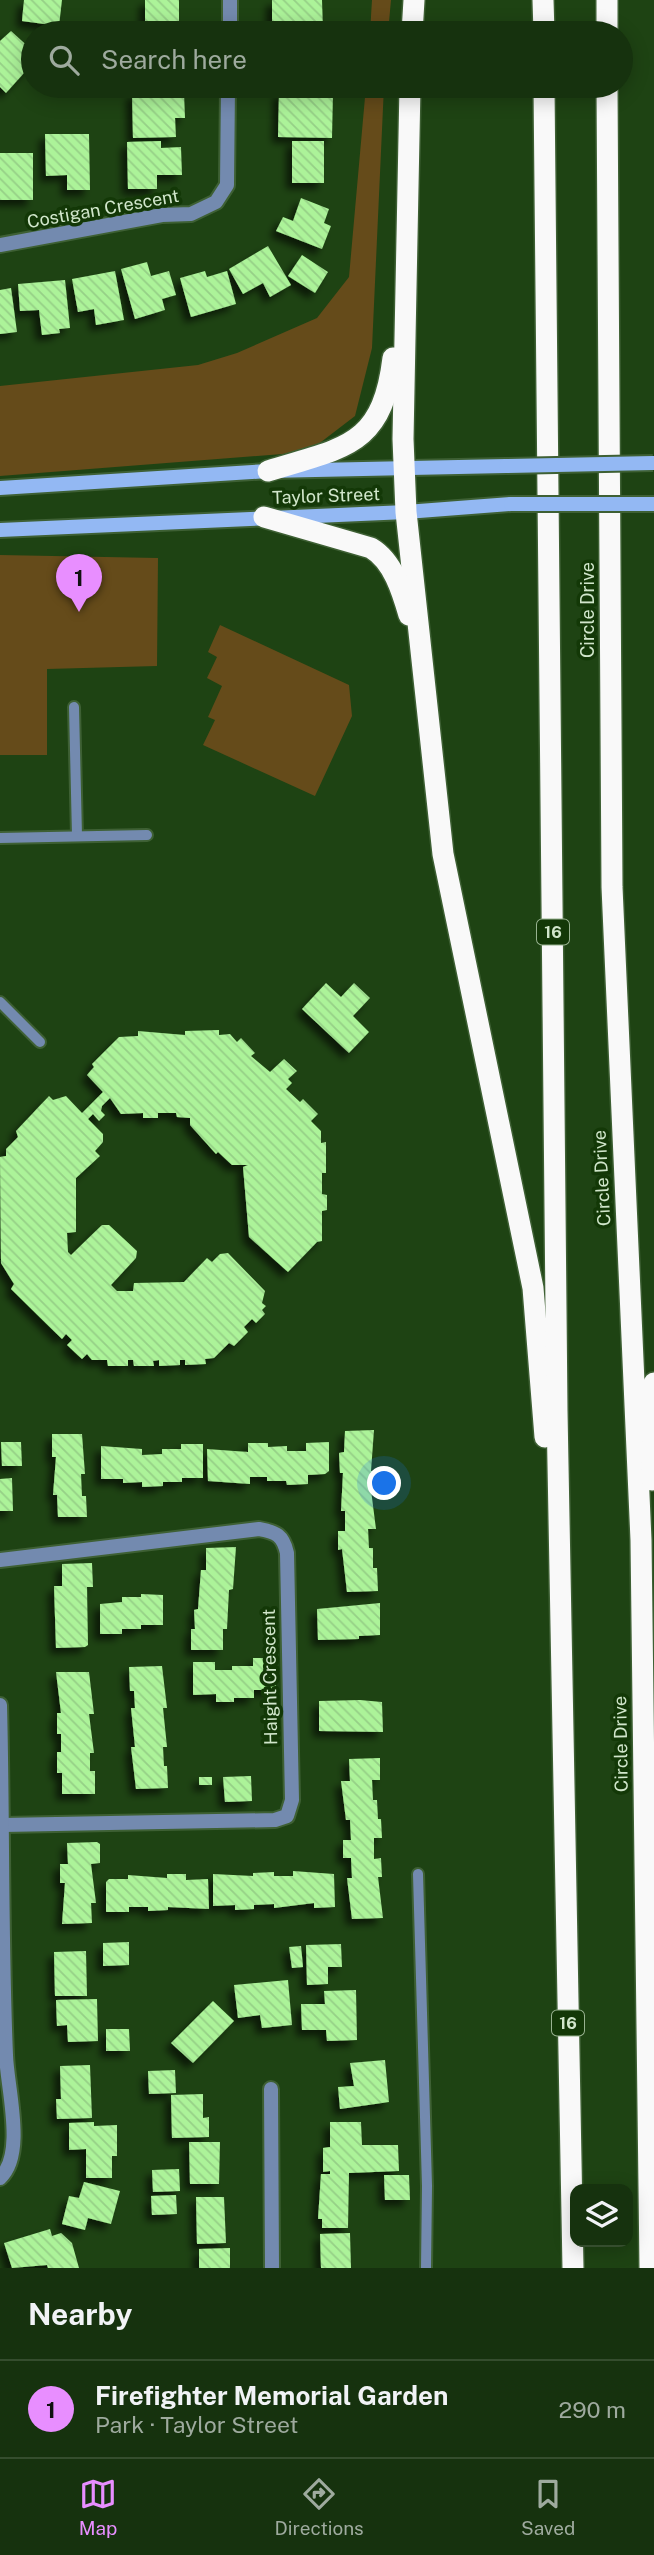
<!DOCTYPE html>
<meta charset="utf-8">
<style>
body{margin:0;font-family:"Public Sans",sans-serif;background:#233e1c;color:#f1f3f6}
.controls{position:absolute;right:21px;bottom:21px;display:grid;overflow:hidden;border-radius:14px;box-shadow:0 4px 18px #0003}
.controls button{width:63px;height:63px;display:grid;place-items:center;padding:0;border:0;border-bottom:2px solid #354d2e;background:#16320e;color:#f1f3f6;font:35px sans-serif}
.you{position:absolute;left:385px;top:1484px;width:24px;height:24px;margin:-18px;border:5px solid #fff;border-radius:50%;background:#1a73e8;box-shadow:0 0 0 10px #1a73e833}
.badge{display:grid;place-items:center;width:46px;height:46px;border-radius:50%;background:#e88eff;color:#111;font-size:23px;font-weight:700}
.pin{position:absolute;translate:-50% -58px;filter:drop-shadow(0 2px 4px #0008)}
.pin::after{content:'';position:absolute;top:37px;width:24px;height:21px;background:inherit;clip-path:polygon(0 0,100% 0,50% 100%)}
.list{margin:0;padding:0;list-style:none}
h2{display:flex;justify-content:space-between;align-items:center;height:91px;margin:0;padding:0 28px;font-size:30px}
h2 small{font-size:23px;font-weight:400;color:#9eaa9e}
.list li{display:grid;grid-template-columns:46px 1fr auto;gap:21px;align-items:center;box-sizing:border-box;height:98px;padding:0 28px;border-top:2px solid #354d2e}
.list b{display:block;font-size:26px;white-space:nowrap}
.list p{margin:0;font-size:23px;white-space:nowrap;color:#9eaa9e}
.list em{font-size:23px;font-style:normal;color:#9eaa9e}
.icon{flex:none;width:38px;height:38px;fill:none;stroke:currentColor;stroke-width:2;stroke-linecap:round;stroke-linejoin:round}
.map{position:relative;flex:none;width:654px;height:2268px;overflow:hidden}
.search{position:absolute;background:#16320e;box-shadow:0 4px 18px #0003;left:21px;right:21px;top:21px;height:77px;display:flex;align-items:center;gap:18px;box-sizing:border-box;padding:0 24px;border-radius:38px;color:#9eaa9e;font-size:26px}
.sheet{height:189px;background:#16320e}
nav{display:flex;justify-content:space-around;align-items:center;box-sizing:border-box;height:98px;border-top:2px solid #354d2e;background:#16320e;font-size:19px;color:#9eaa9e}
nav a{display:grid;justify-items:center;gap:4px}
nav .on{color:#e88eff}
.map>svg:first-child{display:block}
.green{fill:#654b1a}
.building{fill:url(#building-back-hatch);filter:url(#shadow)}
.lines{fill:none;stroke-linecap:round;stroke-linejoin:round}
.service-casing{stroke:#3e6034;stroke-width:14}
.minor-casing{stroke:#3e6034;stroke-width:18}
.secondary-casing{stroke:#3e6034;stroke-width:18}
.motorway-casing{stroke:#3e6034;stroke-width:24}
.service{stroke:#738aaf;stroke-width:10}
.minor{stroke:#738aaf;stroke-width:14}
.secondary{stroke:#93b8f3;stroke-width:14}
.motorway{stroke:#f9f9f9;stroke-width:21}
.secondary-bridge-casing{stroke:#3e6034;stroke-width:18;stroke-linecap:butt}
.secondary-bridge{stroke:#93b8f3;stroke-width:14}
.labels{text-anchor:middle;stroke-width:7;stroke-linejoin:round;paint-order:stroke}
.shield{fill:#133807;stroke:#98b290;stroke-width:2}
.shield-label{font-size:16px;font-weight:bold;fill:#d1e6cb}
.street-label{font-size:18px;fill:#d1e6cb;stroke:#133807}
</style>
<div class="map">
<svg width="654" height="2268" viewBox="0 0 654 2268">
<defs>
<pattern id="building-back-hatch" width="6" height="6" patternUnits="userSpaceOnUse" patternTransform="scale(1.75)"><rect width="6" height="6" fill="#acf399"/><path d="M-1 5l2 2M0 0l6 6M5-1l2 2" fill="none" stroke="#96d087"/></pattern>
<filter id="shadow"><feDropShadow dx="-6" dy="6" stdDeviation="3.5" flood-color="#0009"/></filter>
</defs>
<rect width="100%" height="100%" fill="#1e4313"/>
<g class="green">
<path d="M372,0H391L388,33H370Z"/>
<path d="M366,86H384L372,348L355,416L308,452L0,476V386L198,365L237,353L317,318L349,277Z"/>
<path d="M0,555L158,558L157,666L47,669V755H0Z"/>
<path d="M220,625L349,685L352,716L315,796L203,745L215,720L208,717L222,686L207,678L217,657L208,652Z"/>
</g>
<g class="building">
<path d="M24,0H62L59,26L22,21Z"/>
<rect x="145" y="0" width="34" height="33"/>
<path d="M272,0H322L323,29H272Z"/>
<path d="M11,31L33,51V63L6,93L0,87V41Z"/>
<path d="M184,92L185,118H175L176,137L133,138L132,93Z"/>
<path d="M279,92L333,93L332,138L278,137Z"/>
<path d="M45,134H89L90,190H67V175L46,176Z"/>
<path d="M161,141V148L181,147L182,175H157V189H128L127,142Z"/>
<rect x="292" y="141" width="32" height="42"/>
<rect x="0" y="153" width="33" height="47"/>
<path d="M301,198L329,209L324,223L331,226L322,249L276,231L283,217L293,221Z"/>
<path d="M268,246L291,285L270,297L263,283L243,294L229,269Z"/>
<path d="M302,255L328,272L315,293L288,276Z"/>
<path d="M147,262L151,276L169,271L176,295L162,299L165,310L135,319L121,269Z"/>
<path d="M115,271L124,320L96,325L94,309L78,312L72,279Z"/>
<path d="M205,271L207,277L227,271L236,304L191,317L180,278Z"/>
<path d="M65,280L70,328L59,329L60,333L42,335L39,310L20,311L18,284Z"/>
<path d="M11,288L17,332L0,334V290Z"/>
<path d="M326,983L341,997L354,983L370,998L353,1016L369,1032L349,1053L302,1009Z"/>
<path d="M219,1030V1035L230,1034L237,1042L241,1038L255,1053L251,1056L270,1072L284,1059L297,1071L288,1079L292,1083L286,1089L300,1102L303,1099L318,1114L311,1121L321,1131V1143L326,1142V1173H322V1194L327,1195V1210L322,1211V1241L317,1242L288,1272L249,1237L243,1167L248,1165H232L218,1152L216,1154L190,1125V1118L177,1117L176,1113H158V1118H143V1113L121,1114L110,1098L102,1106L101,1111L105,1115L99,1121L93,1114L88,1119L103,1134V1142L95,1151L100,1156L76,1178V1232L67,1233L68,1252L71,1255L102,1225H109L137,1251L136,1258L111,1285L117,1291H133L134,1283L184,1282L207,1258L212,1262L220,1254L228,1253L265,1291L262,1303L266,1306L262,1310L265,1314L256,1323L252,1319L244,1327L248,1332L234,1346L229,1343L214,1358L205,1359L206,1364L185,1365V1360H180V1365L159,1366V1360L153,1361L154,1366H134L133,1360H128V1366H108L107,1360H92L87,1354L82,1359L67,1345L72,1340L66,1334L62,1339L11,1289L14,1284L1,1263L0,1157L6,1156V1149L18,1137L16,1131L49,1096L53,1100L66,1096L82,1113L103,1092L87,1075L94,1067L92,1064L119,1037L138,1036V1031L185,1035V1031Z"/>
<path d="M374,1430L371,1471H375L376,1490H371L376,1529H368L369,1548H373V1568H377L378,1591L347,1592L342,1549L338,1550V1531H345V1511H341L343,1473H340L339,1453L344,1452L345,1431Z"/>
<path d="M52,1434H82L85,1474H81L82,1496H86L87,1517H58L57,1495H53L56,1457H52Z"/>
<path d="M1,1442H21L22,1466H2Z"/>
<path d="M329,1442V1471L325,1474L308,1475V1484L287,1485L286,1481H267V1477H250V1484L208,1481L207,1449L248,1452V1443H268V1447L287,1446V1451H306V1443Z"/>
<path d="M181,1444H203V1478H182V1482H163V1486L142,1487V1482L123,1483V1479H101V1446L142,1449V1455L162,1454V1449H181Z"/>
<path d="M12,1478L13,1511H0V1479Z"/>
<path d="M236,1547L233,1589L229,1590L227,1629H223V1650H191V1629H195L194,1610L198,1609L201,1570H206V1548Z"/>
<path d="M92,1563L93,1587H87L88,1645L85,1647L56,1648L54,1586H62V1564Z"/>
<path d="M141,1594L163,1595V1625H141V1629H122V1634H100V1604L122,1602V1597H141Z"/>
<path d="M380,1603V1635L359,1636V1639L318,1640L317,1609Z"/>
<path d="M253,1658H275L276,1690H254V1698H234V1702H216V1694L193,1695V1662H215V1670H232V1666H253Z"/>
<path d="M162,1666L167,1708H163L167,1747H163L164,1766H167L168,1788L136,1789L131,1747H135L131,1708H135L134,1691H130L129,1667Z"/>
<path d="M56,1672H89L94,1714H89L94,1753H90V1771H95V1794H62V1773H57V1752H61V1734H57V1713H61Z"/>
<path d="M360,1700L382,1702L383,1732L319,1731V1701Z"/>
<path d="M380,1758V1780H372L373,1800H377L378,1819H381L382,1838H374V1859L381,1858L382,1877H378L383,1918L352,1919L347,1878H352L351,1858H343V1840H351L350,1820H346L341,1781H350L349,1759Z"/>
<path d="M251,1776L252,1801L225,1802L223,1777Z"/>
<rect x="199" y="1777" width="13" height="8"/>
<path d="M97,1842L100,1844V1863L91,1864L96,1903H91L92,1923L62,1924L65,1883H60V1864H68L67,1843Z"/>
<path d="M293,1871L334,1874L335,1907L314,1908V1903L274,1908V1904L254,1905V1909L235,1910V1905L213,1906V1874L253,1876V1873L274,1872V1876H293Z"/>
<path d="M167,1874H186V1880L208,1879L209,1909L168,1907V1910L148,1911V1907H129V1912H106V1882L109,1879H128V1875L167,1878Z"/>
<path d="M129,1942V1965L103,1966V1943Z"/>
<path d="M341,1944L342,1967H328V1984L307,1985L306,1945Z"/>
<path d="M301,1946L303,1967L292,1968L289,1947Z"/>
<path d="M86,1951L87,1996H55L54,1952Z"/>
<path d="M288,1980L292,2025L262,2028L260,2015L238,2018L234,1985Z"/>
<path d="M356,1990L357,2040L327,2041L326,2030H302L301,2004H325L324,1991Z"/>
<path d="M97,1999L98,2041L68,2042L67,2025L57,2026L56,2000Z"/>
<path d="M213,2001L234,2021L193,2063L171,2043Z"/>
<path d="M106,2029H129L130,2051H106Z"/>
<path d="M385,2060L389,2102L340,2109L338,2087L354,2086L350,2063Z"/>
<path d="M90,2065L92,2118L57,2119L56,2099H61L60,2066Z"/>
<path d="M175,2070L176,2093L149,2094L148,2071Z"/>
<path d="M203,2094V2118L209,2117V2137L172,2138L171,2095Z"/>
<path d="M94,2122V2126L117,2125V2156H112V2178H86V2149L69,2150V2123Z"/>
<path d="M330,2122H361L362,2145H398L399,2171L349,2173L348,2228H322V2219H318L321,2174H330V2171L323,2172V2148L330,2147Z"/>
<path d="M189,2142H220L219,2184H190Z"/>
<path d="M179,2169L180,2191L153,2192L152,2170Z"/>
<path d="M384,2175H409L410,2200H385Z"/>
<path d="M84,2182L120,2191L111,2224L88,2218L85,2230L62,2224L69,2196L79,2198Z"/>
<path d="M176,2195L177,2214L152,2215L151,2196Z"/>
<path d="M196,2197H224L226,2243L197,2244Z"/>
<path d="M50,2229L52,2236L61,2233L72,2243L79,2268H48L47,2265L12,2268L4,2243Z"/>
<path d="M350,2233L351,2268H321L320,2234Z"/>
<path d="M230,2248V2268H199V2249Z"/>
</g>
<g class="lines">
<g class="service-casing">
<g id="service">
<path d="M74,707L77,836"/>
<path d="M0,838L147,835"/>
<path d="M0,1002L40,1042"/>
<path d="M418,1874L427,2186L426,2268"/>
</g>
</g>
<g class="minor-casing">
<g id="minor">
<path d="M230,33V0"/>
<path d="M0,245L162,215L191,214L216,202L227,185L228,86"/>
<path d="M0,1560L259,1529C276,1532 283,1535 287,1553L292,1800L287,1816L275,1820L3,1825"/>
<path d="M0,1705C3,1822 1,1939 6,2055C7,2088 26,2154 0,2178"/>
<path d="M271,2089L272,2268"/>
</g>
</g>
<g class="secondary-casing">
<g id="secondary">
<path d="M0,488L268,471L506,466"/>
<path d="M0,530L406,512L511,504"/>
</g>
</g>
<g class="motorway-casing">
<g id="motorway">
<path d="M543,0L544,33"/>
<path d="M607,0V33"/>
<path d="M412,33L414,0"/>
<path d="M410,86L403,439L406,512L443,854L533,1288L545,1437"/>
<path d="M544,86L557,1411L573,2268"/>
<path d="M607,86L612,887L641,1540L650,2268"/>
<path d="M268,471C344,447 382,448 393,358"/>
<path d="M264,517L371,548C393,561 402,591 409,615"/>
<path d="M652,1480L654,1383"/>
</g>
</g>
<use href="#service" class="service"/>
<use href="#minor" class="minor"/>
<use href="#secondary" class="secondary"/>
<use href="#motorway" class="motorway"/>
<g class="secondary-bridge-casing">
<g id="secondary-bridge">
<path d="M506,466L653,463"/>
<path d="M511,504H654"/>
</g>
</g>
<use href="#secondary-bridge" class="secondary-bridge"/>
</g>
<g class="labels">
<g class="shield">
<rect x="537" y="919.5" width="32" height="25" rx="5"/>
<rect x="552" y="2010.5" width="32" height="25" rx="5"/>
</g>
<g class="shield-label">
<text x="553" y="938">16</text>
<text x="568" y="2029">16</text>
</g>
<g class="street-label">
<text transform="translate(103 209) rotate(-10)" y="6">Costigan Crescent</text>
<text transform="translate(326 496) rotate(-2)" y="6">Taylor Street</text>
<text transform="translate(588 610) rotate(-90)" y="6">Circle Drive</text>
<text transform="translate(602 1178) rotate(-93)" y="6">Circle Drive</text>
<text transform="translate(270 1677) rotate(-91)" y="6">Haight Crescent</text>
<text transform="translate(621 1744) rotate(-91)" y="6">Circle Drive</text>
</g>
</g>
</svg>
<div class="controls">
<button><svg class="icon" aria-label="layers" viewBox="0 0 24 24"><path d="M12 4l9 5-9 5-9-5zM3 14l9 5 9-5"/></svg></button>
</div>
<div class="you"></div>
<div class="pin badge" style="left:79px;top:612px">1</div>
<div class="search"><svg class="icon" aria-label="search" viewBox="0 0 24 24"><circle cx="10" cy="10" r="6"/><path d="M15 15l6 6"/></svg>Search here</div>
</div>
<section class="sheet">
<h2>Nearby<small></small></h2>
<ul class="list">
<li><span class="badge">1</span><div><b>Firefighter Memorial Garden</b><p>Park · Taylor Street</p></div><em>290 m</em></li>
</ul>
</section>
<nav>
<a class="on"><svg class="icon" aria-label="map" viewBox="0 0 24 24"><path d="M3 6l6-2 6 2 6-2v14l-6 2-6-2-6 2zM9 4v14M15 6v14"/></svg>Map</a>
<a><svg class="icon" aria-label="directions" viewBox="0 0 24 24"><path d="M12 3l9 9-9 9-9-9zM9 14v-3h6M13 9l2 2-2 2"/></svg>Directions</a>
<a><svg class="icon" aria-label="saved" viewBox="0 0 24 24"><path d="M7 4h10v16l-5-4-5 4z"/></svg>Saved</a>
</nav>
